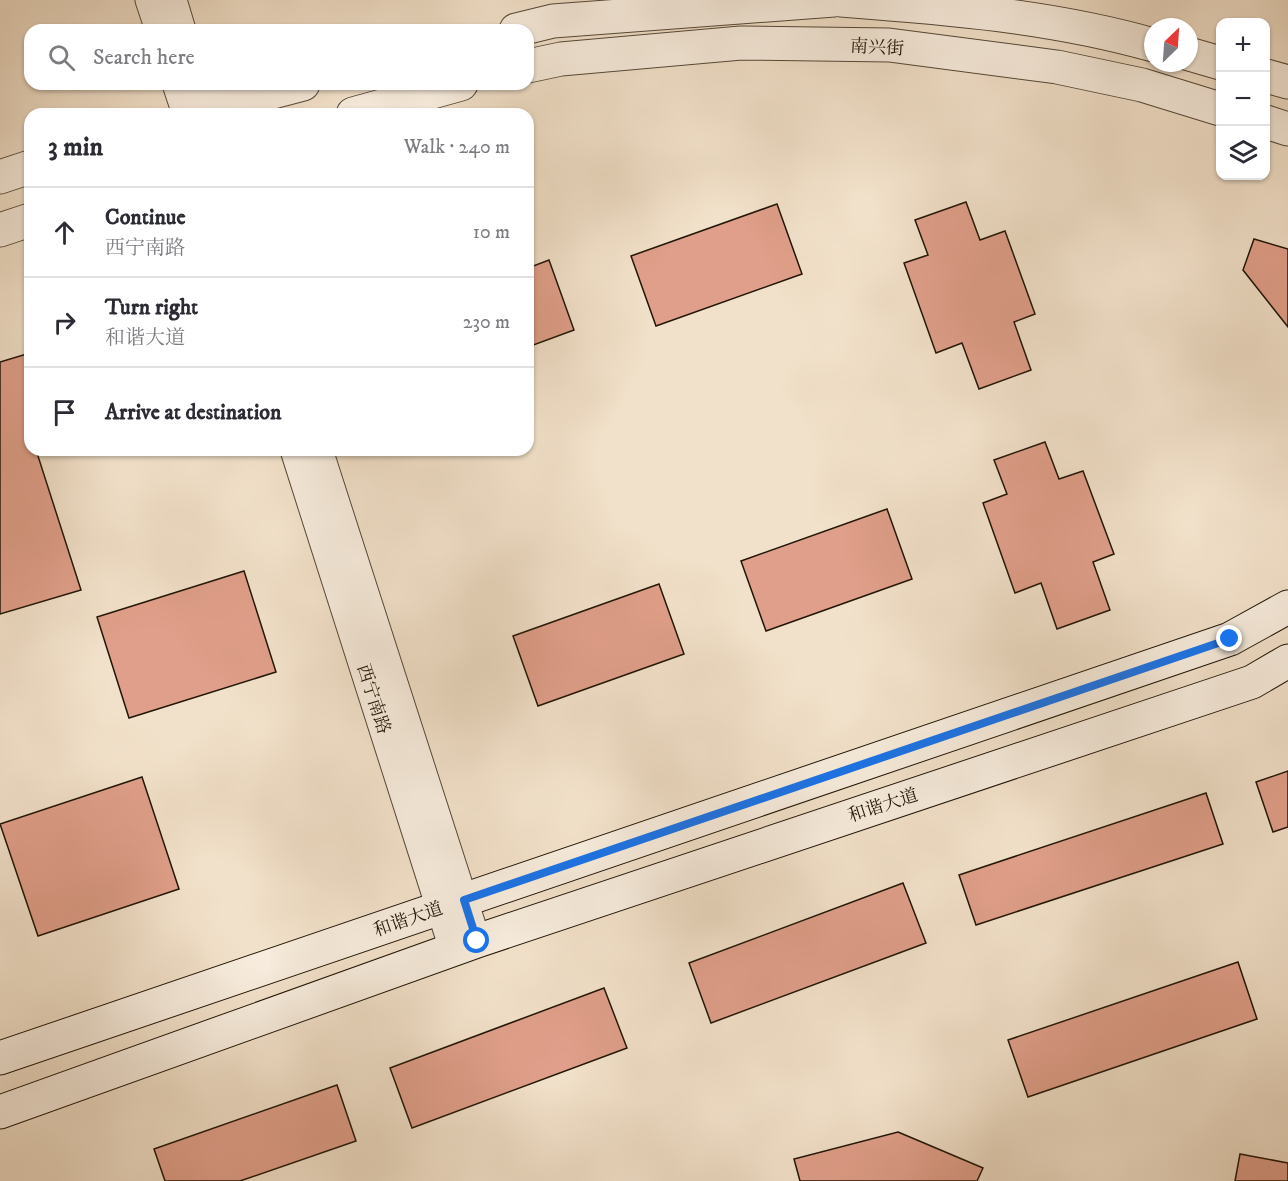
<!DOCTYPE html>
<meta charset="utf-8">
<style>
body{margin:0;font-family:"IM FELL DW Pica","Noto Serif SC",serif;background:#f2f2f3;color:#2b2b33}
.controls{position:absolute;right:18px;top:18px;display:grid;overflow:hidden;border-radius:12px;box-shadow:0 2px 4px #0004}
.controls button{width:54px;height:54px;display:grid;place-items:center;padding:0;border:0;border-bottom:2px solid #e1e1e2;background:#fff;color:#2b2b33;font:30px sans-serif}
.compass{position:absolute;left:1144px;top:18px;width:54px;height:54px;border-radius:50%;background:#fff;box-shadow:0 2px 4px #0004;rotate:25deg}
.stop{position:absolute;width:18px;height:18px;margin:-14px;border:4px solid #1a73e8;border-radius:50%;background:#fff}
.stop.end{background:#1a73e8;border-color:#fff;box-shadow:0 2px 6px #0008}
.list{margin:0;padding:0;list-style:none}
h2{display:flex;justify-content:space-between;align-items:center;height:78px;margin:0;padding:0 24px;font-size:26px}
h2 small{font-size:20px;font-weight:400;color:#7c7c81}
.list li{display:grid;grid-template-columns:39px 1fr auto;gap:18px;align-items:center;box-sizing:border-box;height:90px;padding:0 24px;border-top:2px solid #e1e1e2}
.list b{display:block;font-size:22px;white-space:nowrap}
.list p{margin:0;font-size:20px;white-space:nowrap;color:#7c7c81}
.list em{font-size:20px;font-style:normal;color:#7c7c81}
.icon{flex:none;width:33px;height:33px;fill:none;stroke:currentColor;stroke-width:2;stroke-linecap:round;stroke-linejoin:round}
.map{position:relative;flex:none;width:1288px;height:1181px;overflow:hidden}
.search{position:absolute;background:#fff;box-shadow:0 2px 4px #0004;left:24px;top:24px;width:510px;height:66px;display:flex;align-items:center;gap:15px;box-sizing:border-box;padding:0 21px;border-radius:18px;color:#7c7c81;font-size:22px}
.panel{position:absolute;background:#fff;box-shadow:0 2px 4px #0004;left:24px;top:108px;width:510px;height:348px;border-radius:18px}
.map>svg:first-child{display:block}
.building{fill:#e09f8a;stroke:#201506;stroke-width:1.5}
.lines{fill:none;stroke-linecap:round;stroke-linejoin:round}
.minor-casing{stroke:#544837;stroke-width:29}
.tertiary-casing{stroke:#544837;stroke-width:35}
.secondary-casing{stroke:#201506;stroke-width:35}
.minor{stroke:#f7ecdd;stroke-width:27}
.tertiary{stroke:#f7ecdd;stroke-width:33}
.secondary{stroke:#f7ecdd;stroke-width:33}
.route{stroke:#1a73e8;stroke-width:8}
.labels{text-anchor:middle;stroke-width:5;stroke-linejoin:round;paint-order:stroke}
.street-label{font-size:18px;fill:#201506;stroke:#f7ecdd}
</style>
<div class="map">
<svg width="1288" height="1181" viewBox="0 0 1288 1181">
<rect width="100%" height="100%" fill="#f2e1ca"/>
<filter id="stains"><feTurbulence type="fractalNoise" baseFrequency=".00333" numOctaves="4"/><feColorMatrix values="0 0 0 0 .2 0 0 0 0 .09 0 0 0 0 .02 0 0 0 .5 -.17"/></filter>
<radialGradient id="worn" r=".72"><stop offset=".6" stop-color="#630" stop-opacity="0"/><stop offset="1" stop-color="#630" stop-opacity=".3"/></radialGradient>
<g class="building">
<path d="M966,202L980,240L1005,231L1035,314L1014,322L1031,370L979,389L962,343L936,353L904,263L928,255L915,220Z"/>
<path d="M777,204L802,274L656,326L631,256Z"/>
<path d="M1254,239L1288,249V327L1243,270Z"/>
<path d="M549,260L574,330L528,347V268Z"/>
<path d="M30,353V450H44L37,453L81,590L0,614V362Z"/>
<path d="M1045,442L1059,479L1083,471L1114,554L1093,562L1110,610L1057,629L1041,583L1015,593L983,503L1007,494L994,460Z"/>
<path d="M887,509L912,579L766,631L741,561Z"/>
<path d="M244,571L276,672L129,718L97,617Z"/>
<path d="M659,584L684,654L538,706L513,636Z"/>
<path d="M1288,771V827L1273,832L1256,782Z"/>
<path d="M142,777L179,889L38,936L0,824Z"/>
<path d="M1206,793L1223,844L976,925L959,875Z"/>
<path d="M903,883L926,943L711,1023L689,963Z"/>
<path d="M1238,962L1257,1019L1028,1097L1008,1040Z"/>
<path d="M604,988L627,1048L412,1128L390,1068Z"/>
<path d="M337,1085L356,1141L240,1181H165L154,1149Z"/>
<path d="M898,1132L983,1168L977,1181H800L794,1159Z"/>
<path d="M1240,1154L1288,1163V1181H1235Z"/>
</g>
<g class="lines">
<g class="minor-casing">
<g id="minor">
<path d="M149,0L159,30"/>
<path d="M173,0L182,30"/>
<path d="M176,84L186,114"/>
<path d="M200,84L210,114"/>
<path d="M294,450L453,949"/>
<path d="M319,450L477,941"/>
</g>
</g>
<g class="tertiary-casing">
<g id="tertiary">
<path d="M841,0C946,8 1051,16 1153,45"/>
<path d="M516,30L553,21L834,0"/>
<path d="M1189,54L1220,63"/>
<path d="M528,66L561,59L741,43L889,45L1057,67L1142,85L1220,109"/>
<path d="M1266,76L1288,82"/>
<path d="M190,114L303,84"/>
<path d="M353,114L461,84"/>
<path d="M1266,122L1288,129"/>
<path d="M0,177L30,167"/>
<path d="M0,230L30,220"/>
</g>
</g>
<g class="secondary-casing">
<g id="secondary">
<path d="M0,1058L1230,639L1288,607"/>
<path d="M0,1112L477,941L1252,682L1288,661"/>
</g>
</g>
<use href="#minor" class="minor"/>
<use href="#tertiary" class="tertiary"/>
<use href="#secondary" class="secondary"/>
</g>
<g class="lines">
<path class="route" d="M477,941L464,900L1230,639"/>
</g>
<g class="labels">
<g class="street-label">
<text transform="translate(877 47) rotate(3)" y="6">南兴街</text>
<text transform="translate(374 699) rotate(72)" y="6">西宁南路</text>
<text transform="translate(883 805) rotate(-18)" y="6">和谐大道</text>
<text transform="translate(408 919) rotate(-19)" y="6">和谐大道</text>
</g>
</g>
<rect width="100%" height="100%" filter="url(#stains)"/>
<rect width="100%" height="100%" fill="url(#worn)"/>
</svg>
<div class="controls">
<button>+</button>
<button>−</button>
<button><svg class="icon" aria-label="layers" viewBox="0 0 24 24"><path d="M12 4l9 5-9 5-9-5zM3 14l9 5 9-5"/></svg></button>
</div>
<svg class="compass" viewBox="-18 -18 36 36"><path d="M0-13l5 13h-10z" fill="#e53935"/><path d="M0 13l5-13h-10z" fill="#7c7c81"/></svg>
<div class="stop" style="left:477px;top:941px"></div>
<div class="stop end" style="left:1230px;top:639px"></div>
<div class="search"><svg class="icon" aria-label="search" viewBox="0 0 24 24"><circle cx="10" cy="10" r="6"/><path d="M15 15l6 6"/></svg>Search here</div>
<section class="panel">
<h2>3 min<small>Walk · 240 m</small></h2>
<ul class="list">
<li><svg class="icon" aria-label="ahead" viewBox="0 0 24 24"><path d="M12 20V5M6 11l6-6 6 6"/></svg><div><b>Continue</b><p>西宁南路</p></div><em>10 m</em></li>
<li><svg class="icon" aria-label="right" viewBox="0 0 24 24"><path d="M7 20v-9h11M14 6l5 5-5 5"/></svg><div><b>Turn right</b><p>和谐大道</p></div><em>230 m</em></li>
<li><svg class="icon" aria-label="arrive" viewBox="0 0 24 24"><path d="M6 21V4h12l-3 4 3 4H6"/></svg><div><b>Arrive at destination</b></div></li>
</ul>
</section>
</div>
